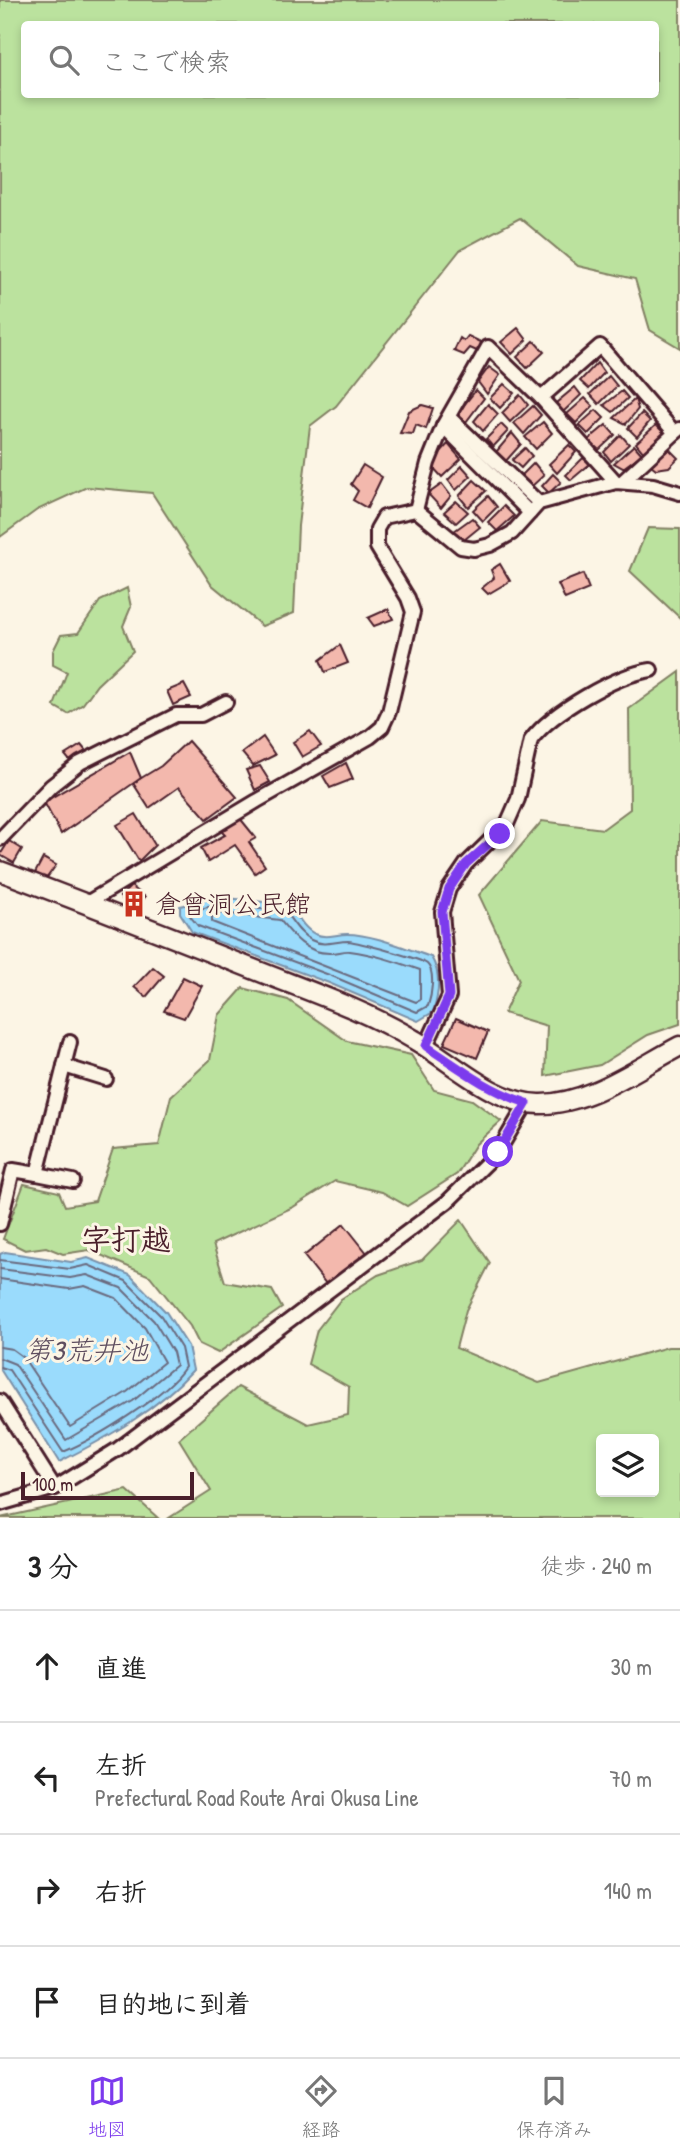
<!DOCTYPE html>
<html lang="ja">
<meta charset="utf-8">
<style>
body{margin:0;font-family:"Patrick Hand","Klee One",sans-serif;background:#f6f6f6;color:#222}
.controls{position:absolute;right:21px;bottom:21px;display:grid;overflow:hidden;border-radius:7px;box-shadow:0 4px 10px #0003}
.controls button{width:63px;height:63px;display:grid;place-items:center;padding:0;border:0;border-bottom:2px solid #e0e0e0;background:#fff;color:#222;font:35px sans-serif}
.scale{position:absolute;left:21px;bottom:18px;width:173px;box-sizing:border-box;padding-left:7px;border:4px solid #4a1f2b;border-top:0;font-size:19px;line-height:24px;white-space:nowrap;color:#4a1f2b;-webkit-text-stroke:5px #fcf5e5;paint-order:stroke}
.stop{position:absolute;width:21px;height:21px;margin:-16px;border:5px solid #7c3aed;border-radius:50%;background:#fff}
.stop.end{background:#7c3aed;border-color:#fff;box-shadow:0 2px 7px #0008}
.list{margin:0;padding:0;list-style:none}
h2{display:flex;justify-content:space-between;align-items:center;height:91px;margin:0;padding:0 28px;font-size:30px}
h2 small{font-size:23px;font-weight:400;color:#767676}
.list li{display:grid;grid-template-columns:46px 1fr auto;gap:21px;align-items:center;box-sizing:border-box;height:112px;padding:0 28px;border-top:2px solid #e0e0e0}
.list b{display:block;font-size:26px;white-space:nowrap}
.list p{margin:0;font-size:23px;white-space:nowrap;color:#767676}
.list em{font-size:23px;font-style:normal;color:#767676}
.icon{flex:none;width:38px;height:38px;fill:none;stroke:currentColor;stroke-width:2;stroke-linecap:round;stroke-linejoin:round}
.map{position:relative;flex:none;width:680px;height:1518px;overflow:hidden}
.search{position:absolute;background:#fff;box-shadow:0 4px 10px #0003;left:21px;right:21px;top:21px;height:77px;display:flex;align-items:center;gap:18px;box-sizing:border-box;padding:0 24px;border-radius:7px;color:#767676;font-size:26px}
.sheet{height:539px;background:#fff}
nav{display:flex;justify-content:space-around;align-items:center;box-sizing:border-box;height:98px;border-top:2px solid #e0e0e0;background:#fff;font-size:19px;color:#767676}
nav a{display:grid;justify-items:center;gap:4px}
nav .on{color:#7c3aed}
.map>svg:first-child{display:block}
.green{fill:#bbe29e;stroke:#828064;stroke-width:2;fill-rule:evenodd}
.water{fill:#9adbfc;stroke:#7a90a8;stroke-width:2}
.lines{fill:none;stroke-linecap:round;stroke-linejoin:round}
.shore{stroke:#6a6a7f;stroke-width:2}
.building{fill:#f3b8ad;stroke:#4a1f2b;stroke-width:2}
.minor-casing{stroke:#4a1f2b;stroke-width:18}
.secondary-casing{stroke:#4a1f2b;stroke-width:23}
.minor{stroke:#fcf5e5;stroke-width:12}
.secondary{stroke:#fcf5e5;stroke-width:18}
.route{stroke:#7c3aed;stroke-width:9}
.labels{text-anchor:middle;stroke-width:6;stroke-linejoin:round;paint-order:stroke}
.poi-label{font-size:26px;fill:#4a1f2b;stroke:#fcf5e5;text-anchor:start}
.water-label{font-size:28px;font-style:italic;fill:#5e4e5f;stroke:#fcf5e5}
.quarter-label{font-size:30px;font-weight:bold;fill:#4a1f2b;stroke:#fcf5e5}
</style>
<div class="map">
<svg width="680" height="1518" viewBox="0 0 680 1518">
<rect width="100%" height="100%" fill="#fcf5e5"/>
<filter id="ink" filterUnits="userSpaceOnUse"><feTurbulence type="fractalNoise" baseFrequency=".0143" numOctaves="2"/><feDisplacementMap in="SourceGraphic" scale="14" xChannelSelector="R" yChannelSelector="G"/><feConvolveMatrix kernelMatrix="1 2 1 2 8 2 1 2 1" color-interpolation-filters="sRGB"/></filter>
<g filter="url(#ink)">
<g class="green">
<path d="M0,0H680V348L650,330L635,279L578,266L520,218L460,250L336,406L310,426L298,526L294,613L262,626L211,584L152,493L87,487L37,510L0,537ZM24,24H656V94H24Z"/>
<path d="M648,528L680,529V618L630,571Z"/>
<path d="M127,588L131,607L123,626L133,651L97,685L83,704L68,714L54,706L67,672L53,665V651L61,635L78,633L100,601Z"/>
<path d="M680,672V1024L648,1035L600,1065L545,1076L547,1026L504,1013L519,980L479,895L542,821L603,829L630,809L629,709Z"/>
<path d="M243,988L288,1000L347,1041L411,1055L434,1090L472,1100L501,1121L476,1144L457,1174L407,1206L382,1192L335,1181L293,1207L213,1244L225,1282L272,1290L282,1308L218,1353L199,1344L190,1326L150,1276L89,1250L63,1254L46,1247L25,1250L3,1239L24,1184L59,1192L65,1206L95,1201L113,1149L159,1145L171,1096L210,1060L219,1015Z"/>
<path d="M461,1220L490,1263L466,1310L456,1348L539,1383L668,1347H680V1518H169L211,1491L179,1439L238,1387L308,1424L348,1415L349,1387L308,1364L317,1330L341,1299L378,1275L422,1260ZM601,1439H654V1492H601Z"/>
<path d="M127,1490L158,1518H0Z"/>
</g>
<g class="water">
<path d="M218,897L290,905C297,915 304,929 315,934C327,939 335,934 347,934C373,934 407,949 431,957C441,973 439,994 433,1012L418,1021L329,983L192,932L180,913V906Z"/>
<path d="M5,1252L71,1262L88,1258L130,1275L166,1312L188,1346L193,1370C157,1410 107,1438 59,1462L0,1369V1254Z"/>
</g>
<g class="lines">
<g class="shore">
<path d="M220,904L285,912C293,921 299,934 311,940C324,947 335,941 348,941C359,942 421,959 427,964C436,972 431,997 428,1006L417,1012L332,976L198,926L190,916L192,911Z"/>
<path d="M222,913L280,920C293,936 306,953 329,953C336,954 343,950 350,951C374,954 397,962 420,970V1000L416,1002L212,922V917Z"/>
<path d="M0,1260L70,1269L88,1265L126,1281L161,1316L181,1348L185,1367C167,1395 95,1439 63,1452L9,1370L0,1367"/>
<path d="M0,1269L70,1278L87,1275L121,1288L154,1321L173,1352L176,1365L133,1401L66,1440L15,1364L0,1358"/>
<path d="M0,1279L69,1289L85,1286L116,1298L145,1328L164,1362L127,1392L70,1427L23,1357L12,1349L0,1347"/>
</g>
</g>
<g class="building">
<path d="M518,328L527,340L512,354L501,342Z"/>
<path d="M468,336L481,342L479,352L470,348L464,355L454,351L460,338L464,341Z"/>
<path d="M534,341L544,352L527,368L517,357Z"/>
<path d="M597,363L604,373L589,389L580,381Z"/>
<path d="M489,367L500,375L487,394L478,382Z"/>
<path d="M609,376L617,386L599,404L590,394Z"/>
<path d="M504,384L514,393L500,408L490,398Z"/>
<path d="M575,387L581,395L563,412L556,403Z"/>
<path d="M476,390L484,398L466,422L457,414Z"/>
<path d="M622,391L628,398L613,412L604,405Z"/>
<path d="M520,395L528,405L510,422L502,413Z"/>
<path d="M585,398L593,406L576,423L567,414Z"/>
<path d="M635,399L638,409L626,424L614,418Z"/>
<path d="M488,404L498,414L483,431L474,421Z"/>
<path d="M422,405L433,408L426,429L416,425L413,434L400,433L409,411Z"/>
<path d="M533,406L541,415L524,434L514,423Z"/>
<path d="M596,410L604,418L588,434L579,425Z"/>
<path d="M642,413L650,421L637,437L628,428Z"/>
<path d="M543,422L552,433L536,449L525,437Z"/>
<path d="M501,424L508,431L493,447L486,439Z"/>
<path d="M606,425L615,435L599,450L588,440Z"/>
<path d="M656,425L664,433L644,453L636,443Z"/>
<path d="M512,433L521,444L505,462L496,452Z"/>
<path d="M621,435L629,444L611,461L604,452Z"/>
<path d="M448,444L461,459L442,477L430,464Z"/>
<path d="M569,445L576,452L557,473L549,464Z"/>
<path d="M634,445L642,454L623,468L614,463Z"/>
<path d="M525,448L532,456L521,468L512,460Z"/>
<path d="M668,448L678,458L669,467L656,469L651,465Z"/>
<path d="M583,458L590,464L571,480L566,475Z"/>
<path d="M534,463L544,475L530,488L519,478Z"/>
<path d="M363,465L382,477L367,508L353,500L358,491L351,484Z"/>
<path d="M462,466L471,476L456,490L448,480Z"/>
<path d="M553,474L561,482L549,493L542,486Z"/>
<path d="M474,480L486,491L468,507L459,496Z"/>
<path d="M442,484L451,496L441,508L428,494Z"/>
<path d="M488,496L497,507L483,521L473,510Z"/>
<path d="M456,501L468,512L456,523L444,512Z"/>
<path d="M504,506L514,516L497,531L488,522Z"/>
<path d="M472,518L480,527L464,540L454,531Z"/>
<path d="M500,564L510,581L488,594L482,588L494,578L491,570Z"/>
<path d="M583,574L589,589L565,599L558,584Z"/>
<path d="M388,609L393,619L374,626L368,618Z"/>
<path d="M340,645L348,663L325,672L320,660Z"/>
<path d="M184,684L191,697L173,705L167,691Z"/>
<path d="M310,731L321,746L302,757L293,742Z"/>
<path d="M263,737L275,755L253,766L242,753Z"/>
<path d="M188,741L237,797L207,819L179,787L149,808L133,783L161,766Z"/>
<path d="M81,745L86,751L70,761L65,755Z"/>
<path d="M130,752L141,778L61,834L44,802Z"/>
<path d="M346,763L353,779L330,788L323,776Z"/>
<path d="M260,766L270,782L255,790L246,770Z"/>
<path d="M136,814L155,845L139,861L117,825Z"/>
<path d="M239,817L256,838L249,842L265,866L255,873L235,845L208,862L201,848L225,835L219,829Z"/>
<path d="M9,841L22,849L14,863L0,855Z"/>
<path d="M43,858L56,865L46,879L35,873Z"/>
<path d="M131,886L145,897L135,910L120,897Z"/>
<path d="M153,967L164,976L146,997L134,987Z"/>
<path d="M183,977L202,986L184,1018L164,1011Z"/>
<path d="M456,1018L488,1032L477,1058L444,1044Z"/>
<path d="M344,1224L367,1253L327,1285L304,1256Z"/>
</g>
<g class="lines">
<g class="minor-casing">
<g id="minor">
<path d="M541,398L616,482"/>
<path d="M449,417L539,503"/>
<path d="M443,426L530,513"/>
<path d="M622,482L675,433"/>
<path d="M416,510L428,463L443,426L488,347L541,398L600,346L675,433L680,429"/>
<path d="M416,510L461,547L474,549L490,545L512,533L539,503L616,482L653,485L680,493"/>
<path d="M0,839L51,786L80,763L176,715H201L226,702"/>
<path d="M87,903L257,801L370,737L382,727L389,712L413,612L408,598L377,547V529L384,517L416,510"/>
<path d="M426,1046L449,996L442,912L449,889L466,864L507,824L518,799L531,740C552,712 616,675 651,670"/>
<path d="M64,1066L106,1079"/>
<path d="M37,1174L73,1181"/>
<path d="M0,1224L13,1170L37,1174L70,1042"/>
<path d="M0,1401L55,1488"/>
<path d="M0,1504L55,1488L118,1449L447,1202L498,1152L527,1103"/>
</g>
</g>
<g class="secondary-casing">
<path id="secondary" d="M0,871C85,903 169,936 253,969C308,991 363,1009 413,1039C452,1061 492,1103 539,1104C588,1105 638,1068 680,1046"/>
</g>
<use href="#minor" class="minor"/>
<use href="#secondary" class="secondary"/>
</g>
</g>
<g class="lines" filter="url(#ink)">
<path class="route" d="M498,1152L527,1103C489,1091 459,1068 426,1046L449,996L442,912L449,889L466,864L500,834"/>
</g>
<defs>
<g id="building-bare" transform="scale(2.1)"><path d="M-4-6H4V6H1V3H-1V6H-4ZM-2.5-4.3h1.7v1.8h-1.7ZM.8-4.3h1.7v1.8H.8ZM-2.5-1h1.7V.8h-1.7ZM.8-1h1.7V.8H.8Z" fill="#c8321e" stroke="#fcf5e5" stroke-width="2.5" paint-order="stroke"/></g>
</defs>
<g fill-rule="evenodd">
<use href="#building-bare" x="134" y="904"/>
</g>
<g class="labels">
<g class="poi-label">
<text x="155" y="913">倉曾洞公民館</text>
</g>
<g class="water-label">
<text x="86" y="1360">第3荒井池</text>
</g>
<g class="quarter-label">
<text x="126" y="1250">字打越</text>
</g>
</g>
</svg>
<div class="controls">
<button><svg class="icon" aria-label="layers" viewBox="0 0 24 24"><path d="M12 4l9 5-9 5-9-5zM3 14l9 5 9-5"/></svg></button>
</div>
<div class="scale">100 m</div>
<div class="stop" style="left:498px;top:1152px"></div>
<div class="stop end" style="left:500px;top:834px"></div>
<div class="search"><svg class="icon" aria-label="search" viewBox="0 0 24 24"><circle cx="10" cy="10" r="6"/><path d="M15 15l6 6"/></svg>ここで検索</div>
</div>
<section class="sheet">
<h2>3 分<small>徒歩 · 240 m</small></h2>
<ul class="list">
<li><svg class="icon" aria-label="ahead" viewBox="0 0 24 24"><path d="M12 20V5M6 11l6-6 6 6"/></svg><div><b>直進</b></div><em>30 m</em></li>
<li><svg class="icon" aria-label="left" viewBox="0 0 24 24"><path d="M17 20v-9H6M10 6l-5 5 5 5"/></svg><div><b>左折</b><p>Prefectural Road Route Arai Okusa Line</p></div><em>70 m</em></li>
<li><svg class="icon" aria-label="right" viewBox="0 0 24 24"><path d="M7 20v-9h11M14 6l5 5-5 5"/></svg><div><b>右折</b></div><em>140 m</em></li>
<li><svg class="icon" aria-label="arrive" viewBox="0 0 24 24"><path d="M6 21V4h12l-3 4 3 4H6"/></svg><div><b>目的地に到着</b></div></li>
</ul>
</section>
<nav>
<a class="on"><svg class="icon" aria-label="map" viewBox="0 0 24 24"><path d="M3 6l6-2 6 2 6-2v14l-6 2-6-2-6 2zM9 4v14M15 6v14"/></svg>地図</a>
<a><svg class="icon" aria-label="directions" viewBox="0 0 24 24"><path d="M12 3l9 9-9 9-9-9zM9 14v-3h6M13 9l2 2-2 2"/></svg>経路</a>
<a><svg class="icon" aria-label="saved" viewBox="0 0 24 24"><path d="M7 4h10v16l-5-4-5 4z"/></svg>保存済み</a>
</nav>
